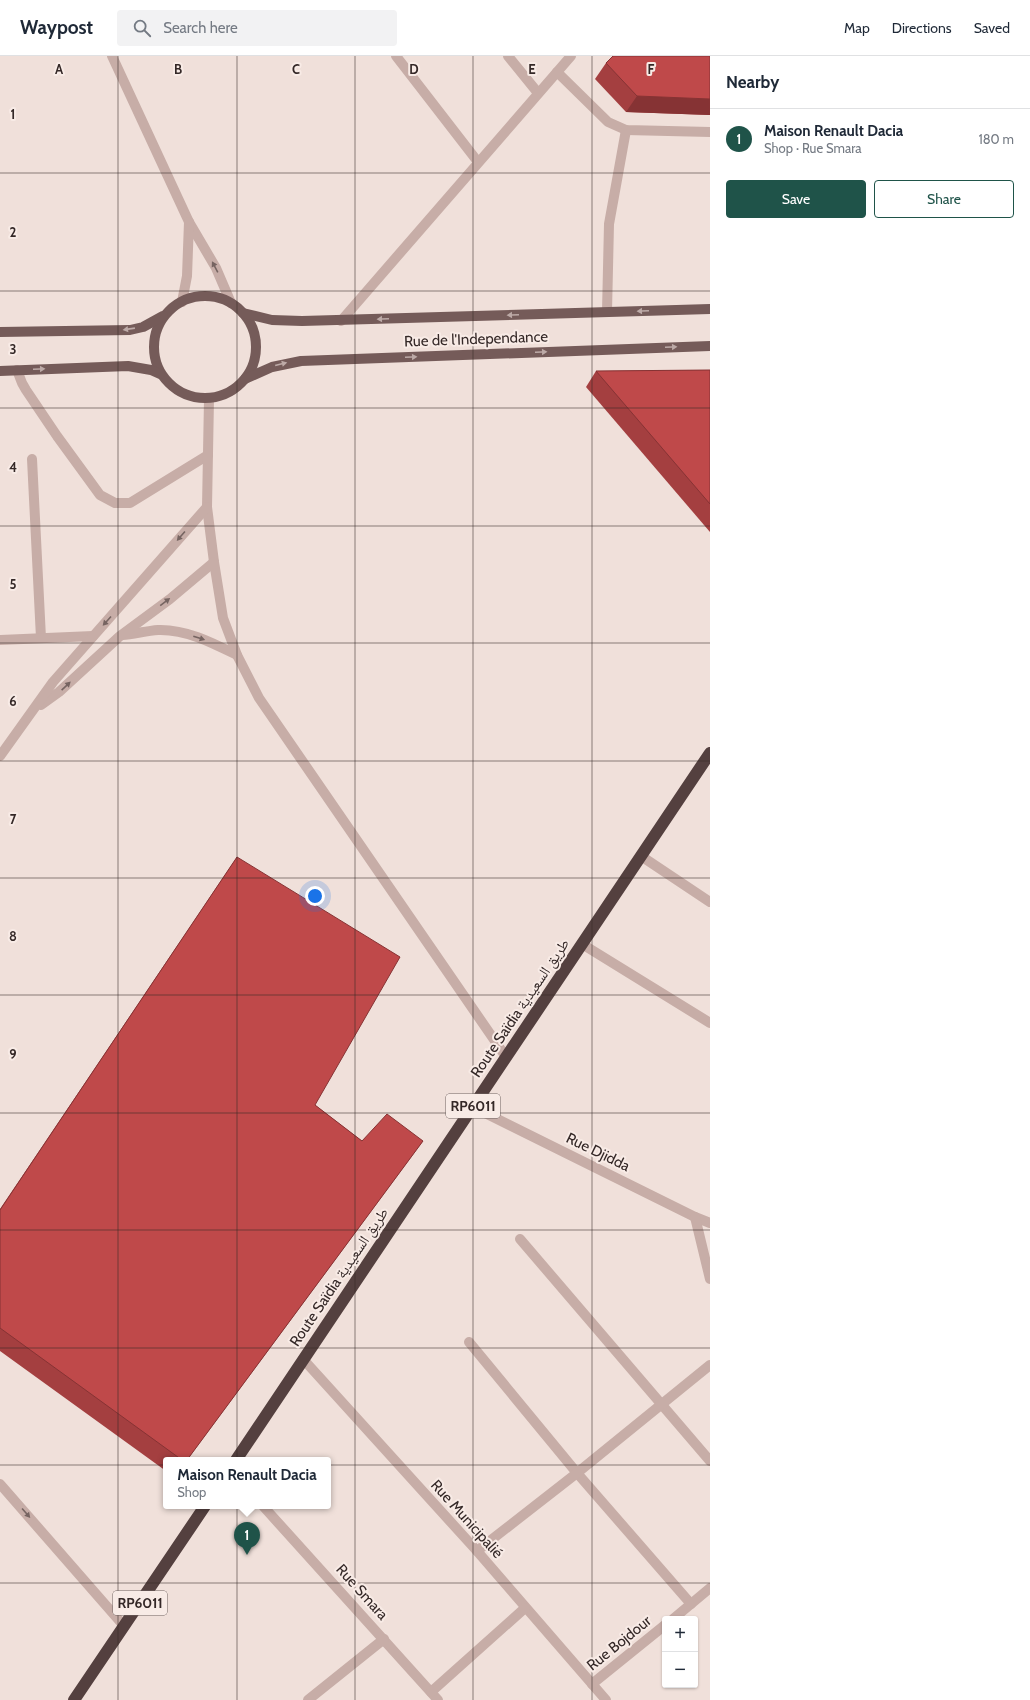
<!DOCTYPE html>
<meta charset="utf-8">
<style>
body{margin:0;font-family:Cabin,"Noto Naskh Arabic",sans-serif;background:#f2f2f3;color:#1f2937}
.controls{position:absolute;right:12px;bottom:12px;display:grid;overflow:hidden;border-radius:4px;box-shadow:0 1px 3px #0004}
.controls button{width:36px;height:36px;display:grid;place-items:center;padding:0;border:0;border-bottom:1px solid #e0e1e3;background:#fff;color:#1f2937;font:20px sans-serif}
.you{position:absolute;left:315px;top:840px;width:14px;height:14px;margin:-10px;border:3px solid #fff;border-radius:50%;background:#1a73e8;box-shadow:0 0 0 6px #1a73e833}
.badge{display:grid;place-items:center;width:26px;height:26px;border-radius:50%;background:#1f5349;color:#fff;font-size:13px;font-weight:700}
.pin{position:absolute;translate:-50% -33px;filter:drop-shadow(0 1px 2px #0008)}
.pin::after{content:'';position:absolute;top:21px;width:14px;height:12px;background:inherit;clip-path:polygon(0 0,100% 0,50% 100%)}
.popup{position:absolute;left:163px;top:1401px;width:168px;height:52px;box-sizing:border-box;display:grid;place-content:center;border-radius:4px;background:#fff;filter:drop-shadow(0 1px 3px #0005);font-size:13px;white-space:nowrap;color:#747a83}
.popup b{font-size:15px;color:#1f2937}
.popup::after{content:'';position:absolute;left:50%;top:100%;margin-left:-8px;border:8px solid transparent;border-top-color:#fff}
.list{margin:0;padding:0;list-style:none}
h2{display:flex;justify-content:space-between;align-items:center;height:52px;margin:0;padding:0 16px;font-size:17px}
h2 small{font-size:13px;font-weight:400;color:#747a83}
.list li{display:grid;grid-template-columns:26px 1fr auto;gap:12px;align-items:center;box-sizing:border-box;height:60px;padding:0 16px;border-top:1px solid #e0e1e3}
.list b{display:block;font-size:15px;white-space:nowrap}
.list p{margin:0;font-size:13px;white-space:nowrap;color:#747a83}
.list em{font-size:13px;font-style:normal;color:#747a83}
.actions{display:flex;gap:8px;padding:12px 16px}
.actions a{flex:1;padding:9px 0;border:1px solid #1f5349;border-radius:4px;text-align:center;font-size:14px;color:#1f5349}
.actions .main{background:#1f5349;color:#fff}
.icon{flex:none;width:22px;height:22px;fill:none;stroke:currentColor;stroke-width:2;stroke-linecap:round;stroke-linejoin:round}
.map{position:relative;flex:none;width:710px;height:1644px;overflow:hidden}
header{display:flex;align-items:center;gap:24px;box-sizing:border-box;height:56px;padding:0 20px;background:#fff;border-bottom:1px solid #e0e1e3}
header strong{font-size:19px}
nav{display:flex;gap:22px;margin-inline-start:auto;font-size:14px}
.search{width:280px;height:36px;background:#f2f2f3;display:flex;align-items:center;gap:10px;box-sizing:border-box;padding:0 14px;border-radius:4px;color:#747a83;font-size:15px}
main{display:flex}
aside{flex:1;background:#fff}
.map>svg:first-child{display:block}
.lines{fill:none;stroke-linecap:round;stroke-linejoin:round}
.minor{stroke:#c7ada7;stroke-width:10}
.major{stroke:#755b59;stroke-width:10}
.highway{stroke:#54403f;stroke-width:12}
.wall{fill:#a43f40}
.shaded-wall{fill:#863334}
.building{fill:#bf494a;stroke:#863334}
.oneway{fill:#766461}
.oneway2{fill:#bdaaa7}
.grid{fill:none;stroke:#342827;stroke-width:1;stroke-opacity:0.55}
.labels{text-anchor:middle;stroke-width:4;stroke-linejoin:round;paint-order:stroke}
.shield{fill:#f8ebe6;stroke:#6f6260;stroke-width:1}
.shield-label{font-size:14px;font-weight:bold;fill:#342827}
.street-label{font-size:15px;fill:#342827;stroke:#f8ebe6}
.grid-label{font-size:13px;text-anchor:middle;font-weight:bold;fill:#342827;stroke:#f8ebe6;stroke-width:4;stroke-linejoin:round;paint-order:stroke}
</style>
<header>
<strong>Waypost</strong>
<div class="search"><svg class="icon" aria-label="search" viewBox="0 0 24 24"><circle cx="10" cy="10" r="6"/><path d="M15 15l6 6"/></svg>Search here</div>
<nav><a>Map</a><a>Directions</a><a>Saved</a></nav>
</header>
<main>
<div class="map">
<svg width="710" height="1644" viewBox="0 0 710 1644">
<rect width="100%" height="100%" fill="#f0e0da"/>
<g class="lines">
<g class="minor">
<path d="M112,0L189,166L216,212L231,247"/>
<path d="M396,0L478,106"/>
<path d="M508,0L538,37"/>
<path d="M557,16L608,66L626,74L710,76"/>
<path d="M182,246L187,220L189,166"/>
<path d="M607,256L609,168L626,74"/>
<path d="M341,265L571,0"/>
<path d="M17,314L22,327L26,334L57,380L100,439L115,447H130L208,399"/>
<path d="M209,343L207,451L214,506L223,562L237,599L259,642L506,1001"/>
<path d="M32,403L41,582"/>
<path d="M122,579C134,578 146,575 158,574C186,573 213,587 237,599"/>
<path d="M0,584L93,580"/>
<path d="M41,649L59,636L120,580L170,543L214,506"/>
<path d="M0,700L53,626L207,451"/>
<path d="M641,800L710,846"/>
<path d="M582,888L710,967"/>
<path d="M473,1051L695,1161L710,1167"/>
<path d="M695,1161L710,1223"/>
<path d="M520,1183L710,1405"/>
<path d="M469,1286L577,1417L691,1548"/>
<path d="M303,1303L477,1495L606,1644"/>
<path d="M0,1428L124,1570"/>
<path d="M263,1450L438,1644"/>
<path d="M477,1495L577,1417L710,1309"/>
<path d="M673,1563L710,1532"/>
<path d="M592,1628L665,1569"/>
<path d="M431,1636L525,1552"/>
<path d="M308,1644L384,1583"/>
</g>
<g class="major">
<circle cx="205" cy="291" r="51"/>
<path d="M243,257L272,264L302,265L710,253"/>
<path d="M0,276L130,274L143,271L163,260"/>
<path d="M0,315L128,310L151,314L160,318"/>
<path d="M245,323L272,311L301,305L710,290"/>
</g>
<g class="highway">
<path d="M236,1404L710,697"/>
<path d="M74,1644L205,1450"/>
</g>
</g>
<g class="wall">
<path d="M710,0V59L626,56L595,23L606,7Z"/>
<path d="M710,314V476L586,331L596,315Z"/>
<path d="M237,801L315,1049L362,1085H423L187,1404H166V1415L0,1295V1153Z"/>
</g>
<path class="shaded-wall" d="M637,40L710,43V59L626,56Z"/>
<g class="building">
<path d="M613,0H710V43L637,40L606,7Z"/>
<path d="M710,314V448L596,315Z"/>
<path d="M237,801L400,901L315,1049L362,1085L387,1058L423,1085L187,1404H182L0,1272V1154Z"/>
</g>
<defs><path id="oneway-solid" d="M-6-.8H1V-3.2L6.5 0L1 3.2V.8H-6Z"/></defs>
<g class="oneway">
<use href="#oneway-solid" transform="translate(215 211) rotate(-118)"/>
<use href="#oneway-solid" transform="translate(181 480) rotate(131)"/>
<use href="#oneway-solid" transform="translate(165 546) rotate(-37)"/>
<use href="#oneway-solid" transform="translate(107 565) rotate(132)"/>
<use href="#oneway-solid" transform="translate(199 582) rotate(18)"/>
<use href="#oneway-solid" transform="translate(66 630) rotate(-43)"/>
<use href="#oneway-solid" transform="translate(26 1457) rotate(49)"/>
</g>
<g class="oneway2">
<use href="#oneway-solid" transform="translate(643 255) rotate(178)"/>
<use href="#oneway-solid" transform="translate(513 259) rotate(178)"/>
<use href="#oneway-solid" transform="translate(383 263) rotate(178)"/>
<use href="#oneway-solid" transform="translate(129 273) rotate(172)"/>
<use href="#oneway-solid" transform="translate(671 291) rotate(-2)"/>
<use href="#oneway-solid" transform="translate(541 296) rotate(-2)"/>
<use href="#oneway-solid" transform="translate(411 301) rotate(-2)"/>
<use href="#oneway-solid" transform="translate(281 308) rotate(-14)"/>
<use href="#oneway-solid" transform="translate(39 313) rotate(-2)"/>
</g>
<path class="grid" d="M118,0V1644M237,0V1644M355,0V1644M473,0V1644M592,0V1644M0,117H710M0,235H710M0,352H710M0,470H710M0,587H710M0,705H710M0,822H710M0,939H710M0,1057H710M0,1174H710M0,1292H710M0,1409H710M0,1527H710"/>
<g class="labels">
<g class="shield">
<rect x="446" y="1038" width="54" height="24" rx="3"/>
<rect x="113" y="1535" width="54" height="24" rx="3"/>
</g>
<g class="shield-label">
<text x="473" y="1055">RP6011</text>
<text x="140" y="1552">RP6011</text>
</g>
<g class="street-label">
<text transform="translate(476 283) rotate(-2)" y="5">Rue de l'Independance</text>
<text transform="translate(520 952) rotate(-56)" y="5">Route Saïdia طريق السعيدية</text>
<text transform="translate(598 1096) rotate(26)" y="5">Rue Djidda</text>
<text transform="translate(339 1221) rotate(-56)" y="5">Route Saïdia طريق السعيدية</text>
<text transform="translate(467 1463) rotate(48)" y="5">Rue Municipalié</text>
<text transform="translate(362 1536) rotate(48)" y="5">Rue Smara</text>
<text transform="translate(619 1587) rotate(-39)" y="5">Rue Bojdour</text>
</g>
</g>
<g class="grid-label">
<text x="59" y="18">A</text>
<text x="178" y="18">B</text>
<text x="296" y="18">C</text>
<text x="414" y="18">D</text>
<text x="532" y="18">E</text>
<text x="651" y="18">F</text>
<text x="13" y="63">1</text>
<text x="13" y="181">2</text>
<text x="13" y="298">3</text>
<text x="13" y="416">4</text>
<text x="13" y="533">5</text>
<text x="13" y="650">6</text>
<text x="13" y="768">7</text>
<text x="13" y="885">8</text>
<text x="13" y="1003">9</text>
</g>
</svg>
<div class="controls">
<button>+</button>
<button>−</button>
</div>
<div class="you"></div>
<div class="pin badge" style="left:247px;top:1499px">1</div>
<div class="popup"><b>Maison Renault Dacia</b>Shop</div>
</div>
<aside>
<h2>Nearby<small></small></h2>
<ul class="list">
<li><span class="badge">1</span><div><b>Maison Renault Dacia</b><p>Shop · Rue Smara</p></div><em>180 m</em></li>
</ul>
<div class="actions"><a class="main">Save</a><a>Share</a></div>
</aside>
</main>
